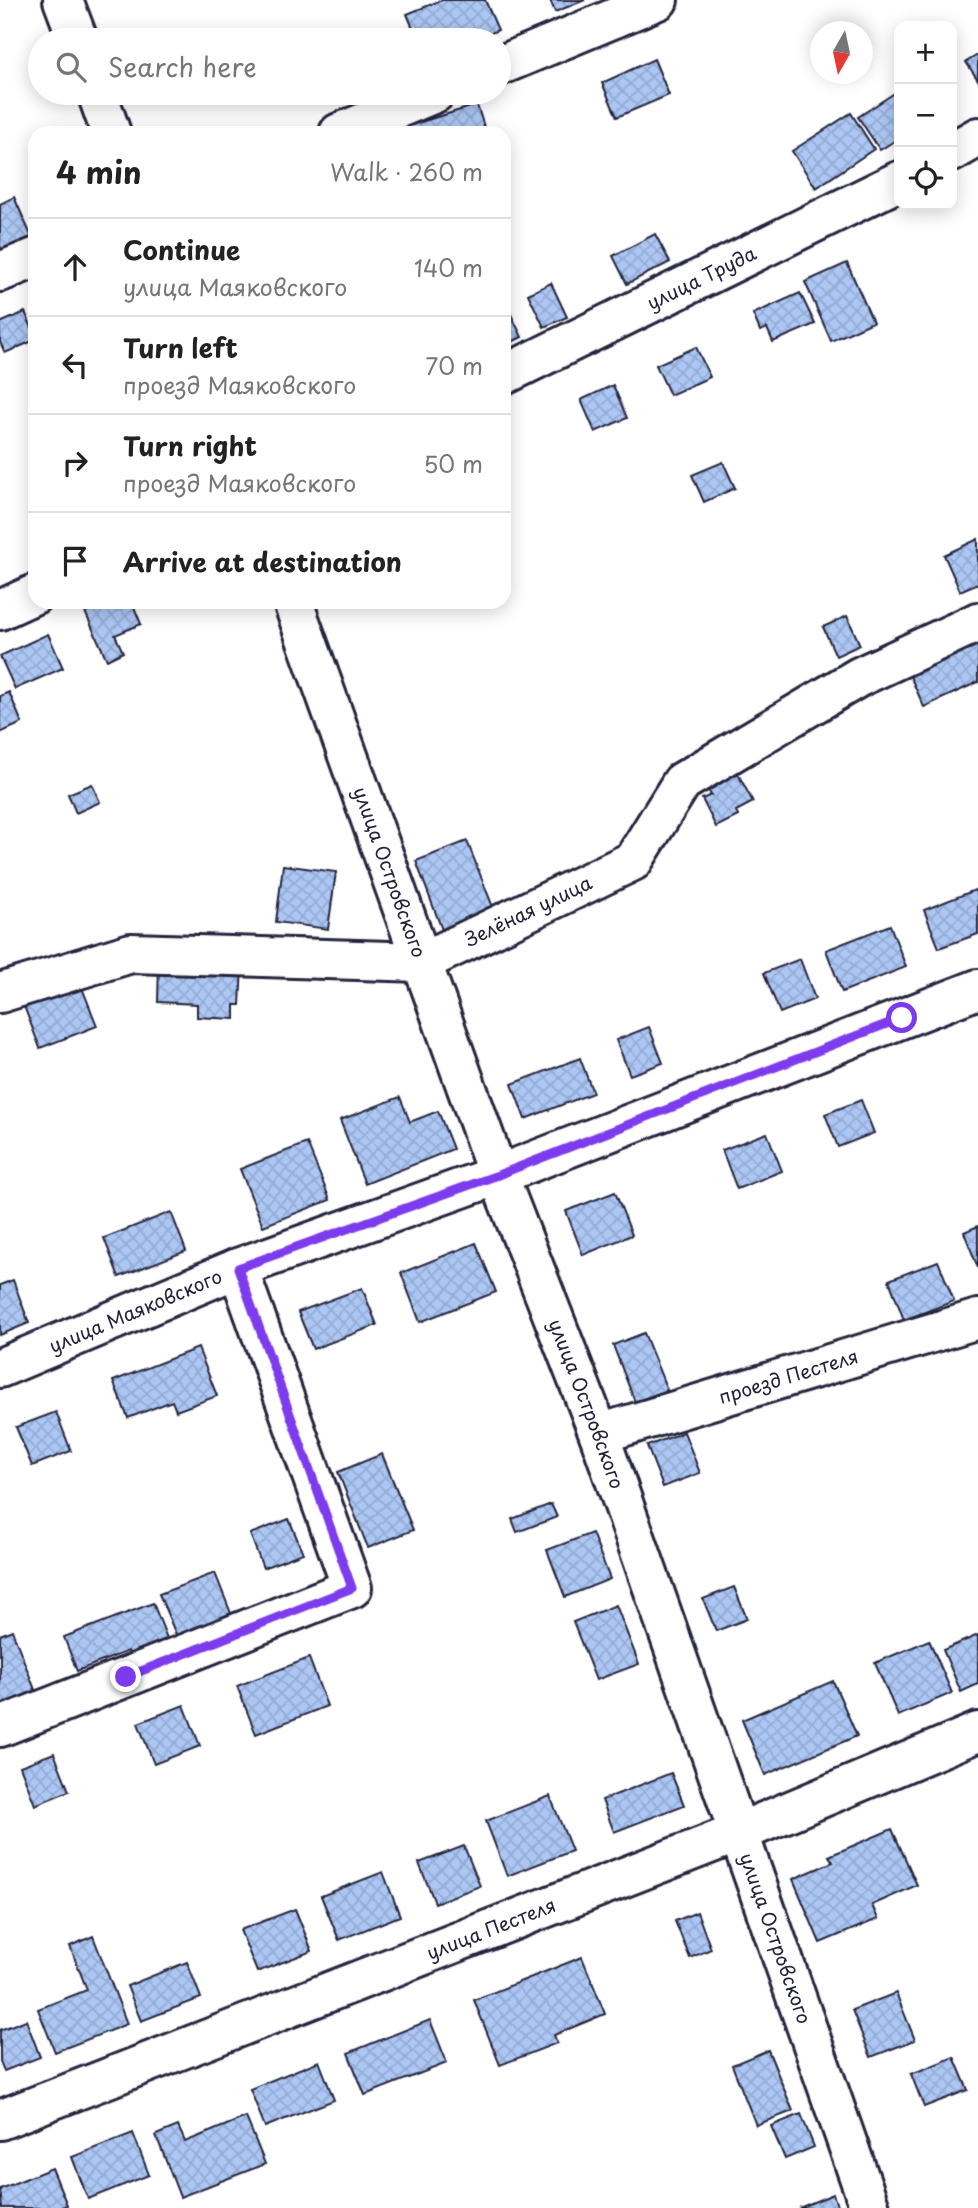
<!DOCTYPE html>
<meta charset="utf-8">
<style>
body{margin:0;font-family:"Playpen Sans",sans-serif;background:#f2f2f2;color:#222}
.controls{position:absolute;right:21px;top:21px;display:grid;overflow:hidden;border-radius:14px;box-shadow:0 4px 18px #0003}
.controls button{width:63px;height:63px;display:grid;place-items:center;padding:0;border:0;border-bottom:2px solid #e0e0e0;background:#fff;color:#222;font:35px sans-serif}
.compass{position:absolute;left:810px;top:21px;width:63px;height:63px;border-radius:50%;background:#fff;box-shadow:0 4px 18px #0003;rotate:189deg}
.stop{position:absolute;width:21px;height:21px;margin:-16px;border:5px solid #7c3aed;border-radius:50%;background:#fff}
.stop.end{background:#7c3aed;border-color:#fff;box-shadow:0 2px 7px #0008}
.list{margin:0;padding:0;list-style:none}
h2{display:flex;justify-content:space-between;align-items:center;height:91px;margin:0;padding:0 28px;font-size:30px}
h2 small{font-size:23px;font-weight:400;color:#767676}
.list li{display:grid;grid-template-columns:46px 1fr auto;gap:21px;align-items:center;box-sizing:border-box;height:98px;padding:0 28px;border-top:2px solid #e0e0e0}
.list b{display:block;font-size:26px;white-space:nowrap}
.list p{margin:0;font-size:23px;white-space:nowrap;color:#767676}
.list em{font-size:23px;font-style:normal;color:#767676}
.icon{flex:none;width:38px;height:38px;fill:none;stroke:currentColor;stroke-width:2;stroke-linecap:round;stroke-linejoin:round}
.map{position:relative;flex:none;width:978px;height:2208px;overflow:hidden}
.search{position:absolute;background:#fff;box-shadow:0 4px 18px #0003;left:28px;top:28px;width:483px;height:77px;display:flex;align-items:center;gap:18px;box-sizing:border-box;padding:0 24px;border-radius:38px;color:#767676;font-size:26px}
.panel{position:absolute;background:#fff;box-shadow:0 4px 18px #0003;left:28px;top:126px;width:483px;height:483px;border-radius:21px}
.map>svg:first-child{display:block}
.building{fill:url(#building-cross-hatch);stroke:#22223b;stroke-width:2}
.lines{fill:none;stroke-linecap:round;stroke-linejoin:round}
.street-casing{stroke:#22223b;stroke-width:44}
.street{stroke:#fff;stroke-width:38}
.route{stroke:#7c3aed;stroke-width:9}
.labels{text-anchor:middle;stroke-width:7;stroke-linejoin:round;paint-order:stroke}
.street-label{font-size:19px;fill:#22223b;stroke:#fff}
</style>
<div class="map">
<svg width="978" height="2208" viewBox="0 0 978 2208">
<defs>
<pattern id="building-cross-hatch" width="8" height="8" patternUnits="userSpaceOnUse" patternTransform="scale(1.75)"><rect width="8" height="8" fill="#acc7f4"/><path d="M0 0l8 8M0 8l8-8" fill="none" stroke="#94abd2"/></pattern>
</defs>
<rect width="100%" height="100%" fill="#fff"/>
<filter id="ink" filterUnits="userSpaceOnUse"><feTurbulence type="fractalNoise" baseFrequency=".0143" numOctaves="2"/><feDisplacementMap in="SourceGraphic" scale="14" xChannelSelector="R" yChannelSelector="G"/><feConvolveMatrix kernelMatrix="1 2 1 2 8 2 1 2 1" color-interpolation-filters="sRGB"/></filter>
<g filter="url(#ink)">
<g class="building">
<path d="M442,0H485L498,30L475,40H418L407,14Z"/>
<path d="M550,0H585L555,12Z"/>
<path d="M978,55V80L966,62Z"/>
<path d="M654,59L669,95L617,117L602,83Z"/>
<path d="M899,90V138L880,150L858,117Z"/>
<path d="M477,105L486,133H384Z"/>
<path d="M851,113L874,149L816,188L792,151Z"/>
<path d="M14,197L34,242L4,255L0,246V204Z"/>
<path d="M655,234L670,262L627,284L613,256Z"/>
<path d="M847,263L873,322L831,341L805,282Z"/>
<path d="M551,283L567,317L544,327L528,294Z"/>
<path d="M800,293L815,324L773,342L767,328L760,331L753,314Z"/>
<path d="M504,300L522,337L504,346Z"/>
<path d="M25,312L35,334V340L5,353L0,342V323Z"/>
<path d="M696,347L710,377L670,395L656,365Z"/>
<path d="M613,385L627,418L595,432L581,400Z"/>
<path d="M723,462L735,488L704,502L692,475Z"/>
<path d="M978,539V583L960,591L944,555Z"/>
<path d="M109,602H132L141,624L115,635L123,652L107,660L85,612Z"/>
<path d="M847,616L860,645L836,656L823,627Z"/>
<path d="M48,634L63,668L15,689L0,656Z"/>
<path d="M978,634V682L924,707L906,667Z"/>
<path d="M9,692L22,723L0,733V696Z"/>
<path d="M737,772L753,802L736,811L738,816L716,827L702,799L711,795L707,788Z"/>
<path d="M92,784L100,802L76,813L68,794Z"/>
<path d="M467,841L496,915L444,935L416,861Z"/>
<path d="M283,865L336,872L328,929L276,922Z"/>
<path d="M975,890L978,897V934L939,948L924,910Z"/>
<path d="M890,925L906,967L842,992L826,950Z"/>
<path d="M800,959L815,999L780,1013L764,973Z"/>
<path d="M159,963L242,966L240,1005H235V1019L197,1017V1004L158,1002Z"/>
<path d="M81,985L97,1026L40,1048L24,1006Z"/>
<path d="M649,1027L663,1063L630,1075L616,1040Z"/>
<path d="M580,1058L593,1093L525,1119L512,1084Z"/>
<path d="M400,1097L410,1122L438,1111L453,1149L365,1184L340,1120Z"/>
<path d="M861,1100L874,1133L838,1147L825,1114Z"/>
<path d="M767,1133L782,1171L737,1189L722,1150Z"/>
<path d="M307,1143L330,1200L263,1226L240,1169Z"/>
<path d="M615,1192L632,1235L583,1255L566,1211Z"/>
<path d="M171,1212L186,1251L119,1277L104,1238Z"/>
<path d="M978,1226V1268L964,1232Z"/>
<path d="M476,1243L496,1292L420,1322L401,1273Z"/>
<path d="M938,1261L954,1301L904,1320L889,1280Z"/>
<path d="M13,1280L29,1323L0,1335V1285Z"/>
<path d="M362,1288L377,1325L313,1349L298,1312Z"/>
<path d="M644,1333L667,1390L635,1402L613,1345Z"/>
<path d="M198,1348L217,1396L176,1411L172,1401L128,1418L113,1381Z"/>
<path d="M56,1412L71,1451L32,1466L16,1427Z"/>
<path d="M684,1432L700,1473L663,1487L647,1446Z"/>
<path d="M382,1454L413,1530L368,1548L338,1472Z"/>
<path d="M551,1504L557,1517L517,1532L512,1519Z"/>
<path d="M289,1519L303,1553L263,1568L250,1534Z"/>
<path d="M592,1533L610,1579L565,1597L547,1550Z"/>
<path d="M215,1573L232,1616L177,1637L159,1594Z"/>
<path d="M734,1587L747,1619L716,1631L703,1599Z"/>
<path d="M153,1603L170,1646L132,1661L128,1651L77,1671L64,1637Z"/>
<path d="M616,1605L639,1664L596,1680L573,1622Z"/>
<path d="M12,1630L37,1695L0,1710V1635Z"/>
<path d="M978,1635V1684L961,1692L943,1650Z"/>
<path d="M929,1640L952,1693L898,1716L875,1663Z"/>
<path d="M309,1658L327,1706L256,1734L237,1686Z"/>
<path d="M833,1681L857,1736L765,1775L742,1720Z"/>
<path d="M184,1705L200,1746L154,1764L138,1723Z"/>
<path d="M54,1753L69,1791L35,1805L20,1766Z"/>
<path d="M671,1773L684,1805L614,1832L602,1800Z"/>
<path d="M550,1796L572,1851L507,1876L486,1821Z"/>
<path d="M892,1829L917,1885L872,1905L878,1919L820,1943L793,1879L833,1862L829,1856Z"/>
<path d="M464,1846L480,1886L435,1903L419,1863Z"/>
<path d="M383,1872L400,1916L339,1940L321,1896Z"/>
<path d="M295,1909L312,1951L257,1972L240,1930Z"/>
<path d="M697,1912L711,1949L690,1958L675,1921Z"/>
<path d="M93,1936L127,2024L55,2052L38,2009L87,1990L70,1946Z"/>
<path d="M582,1957L605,2014L554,2035L557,2043L500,2065L474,2000Z"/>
<path d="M187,1962L201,1998L141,2021L127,1986Z"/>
<path d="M896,1993L915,2040L871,2057L852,2010Z"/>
<path d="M26,2020L40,2057L4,2071L0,2061V2030Z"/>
<path d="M430,2020L447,2063L365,2095L348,2053Z"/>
<path d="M768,2050L793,2111L756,2125L732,2065Z"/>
<path d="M954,2057L968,2090L924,2107L911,2074Z"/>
<path d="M319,2061L334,2100L265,2127L250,2089Z"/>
<path d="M801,2114L814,2147L785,2159L771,2126Z"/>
<path d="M246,2117L265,2164L180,2197L156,2135L178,2126L185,2142Z"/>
<path d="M133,2133L149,2175L88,2199L72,2157Z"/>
<path d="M52,2168L67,2205L60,2208H2L0,2189Z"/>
<path d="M833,2194L838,2208H799Z"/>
</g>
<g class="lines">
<g class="street-casing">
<g id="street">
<path d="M63,0L78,40"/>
<path d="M499,66L658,0"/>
<path d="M97,93L111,133"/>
<path d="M339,133L435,93"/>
<path d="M952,152L978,137"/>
<path d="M0,272L35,258"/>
<path id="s1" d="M504,375L899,181"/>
<path id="s2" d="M293,602L498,1175L599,1434L870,2208"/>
<path d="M0,610L35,594"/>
<path id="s3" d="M0,993L131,953L422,962L633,861L682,782L859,677L978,622"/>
<path id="s4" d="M0,1368L238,1268L498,1175L978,989"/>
<path id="s5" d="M599,1434L978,1319"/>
<path d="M0,1727L352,1588L238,1268"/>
<path id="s6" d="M0,2120L740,1832L978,1732"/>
</g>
</g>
<use href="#street" class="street"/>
</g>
</g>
<g class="lines" filter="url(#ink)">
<path class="route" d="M126,1677L352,1588L238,1268L498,1175L902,1018"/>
</g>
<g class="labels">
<g class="street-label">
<text dy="7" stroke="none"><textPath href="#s1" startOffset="220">улица Труда</textPath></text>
<text dy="7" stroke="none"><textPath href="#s2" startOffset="287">улица Островского</textPath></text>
<text dy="7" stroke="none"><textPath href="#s3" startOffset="546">Зелёная улица</textPath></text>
<text dy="7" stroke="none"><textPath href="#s4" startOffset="147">улица Маяковского</textPath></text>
<text dy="7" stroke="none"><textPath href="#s5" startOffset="198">проезд Пестеля</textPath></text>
<text dy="7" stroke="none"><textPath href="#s2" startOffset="854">улица Островского</textPath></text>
<text dy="7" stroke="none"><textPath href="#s6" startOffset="527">улица Пестеля</textPath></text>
<text dy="7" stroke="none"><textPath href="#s2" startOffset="1421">улица Островского</textPath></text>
</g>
</g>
</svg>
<div class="controls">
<button>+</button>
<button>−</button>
<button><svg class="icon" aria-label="locate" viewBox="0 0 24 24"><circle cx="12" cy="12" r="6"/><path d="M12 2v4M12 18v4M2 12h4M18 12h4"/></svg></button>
</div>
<svg class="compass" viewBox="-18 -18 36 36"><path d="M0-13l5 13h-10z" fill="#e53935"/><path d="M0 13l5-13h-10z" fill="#767676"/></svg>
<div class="stop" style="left:902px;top:1018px"></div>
<div class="stop end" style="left:126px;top:1677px"></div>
<div class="search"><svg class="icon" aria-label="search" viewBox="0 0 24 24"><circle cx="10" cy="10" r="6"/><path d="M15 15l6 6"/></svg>Search here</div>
<section class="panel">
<h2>4 min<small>Walk · 260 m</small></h2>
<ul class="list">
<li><svg class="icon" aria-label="ahead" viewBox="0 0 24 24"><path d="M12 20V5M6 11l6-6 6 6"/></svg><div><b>Continue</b><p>улица Маяковского</p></div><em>140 m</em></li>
<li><svg class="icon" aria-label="left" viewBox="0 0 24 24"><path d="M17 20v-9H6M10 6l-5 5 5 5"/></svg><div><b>Turn left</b><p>проезд Маяковского</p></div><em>70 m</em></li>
<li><svg class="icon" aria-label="right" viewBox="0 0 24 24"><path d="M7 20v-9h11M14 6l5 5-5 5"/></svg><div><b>Turn right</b><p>проезд Маяковского</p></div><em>50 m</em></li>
<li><svg class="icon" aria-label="arrive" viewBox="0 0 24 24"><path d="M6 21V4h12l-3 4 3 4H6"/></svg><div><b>Arrive at destination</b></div></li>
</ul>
</section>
</div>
